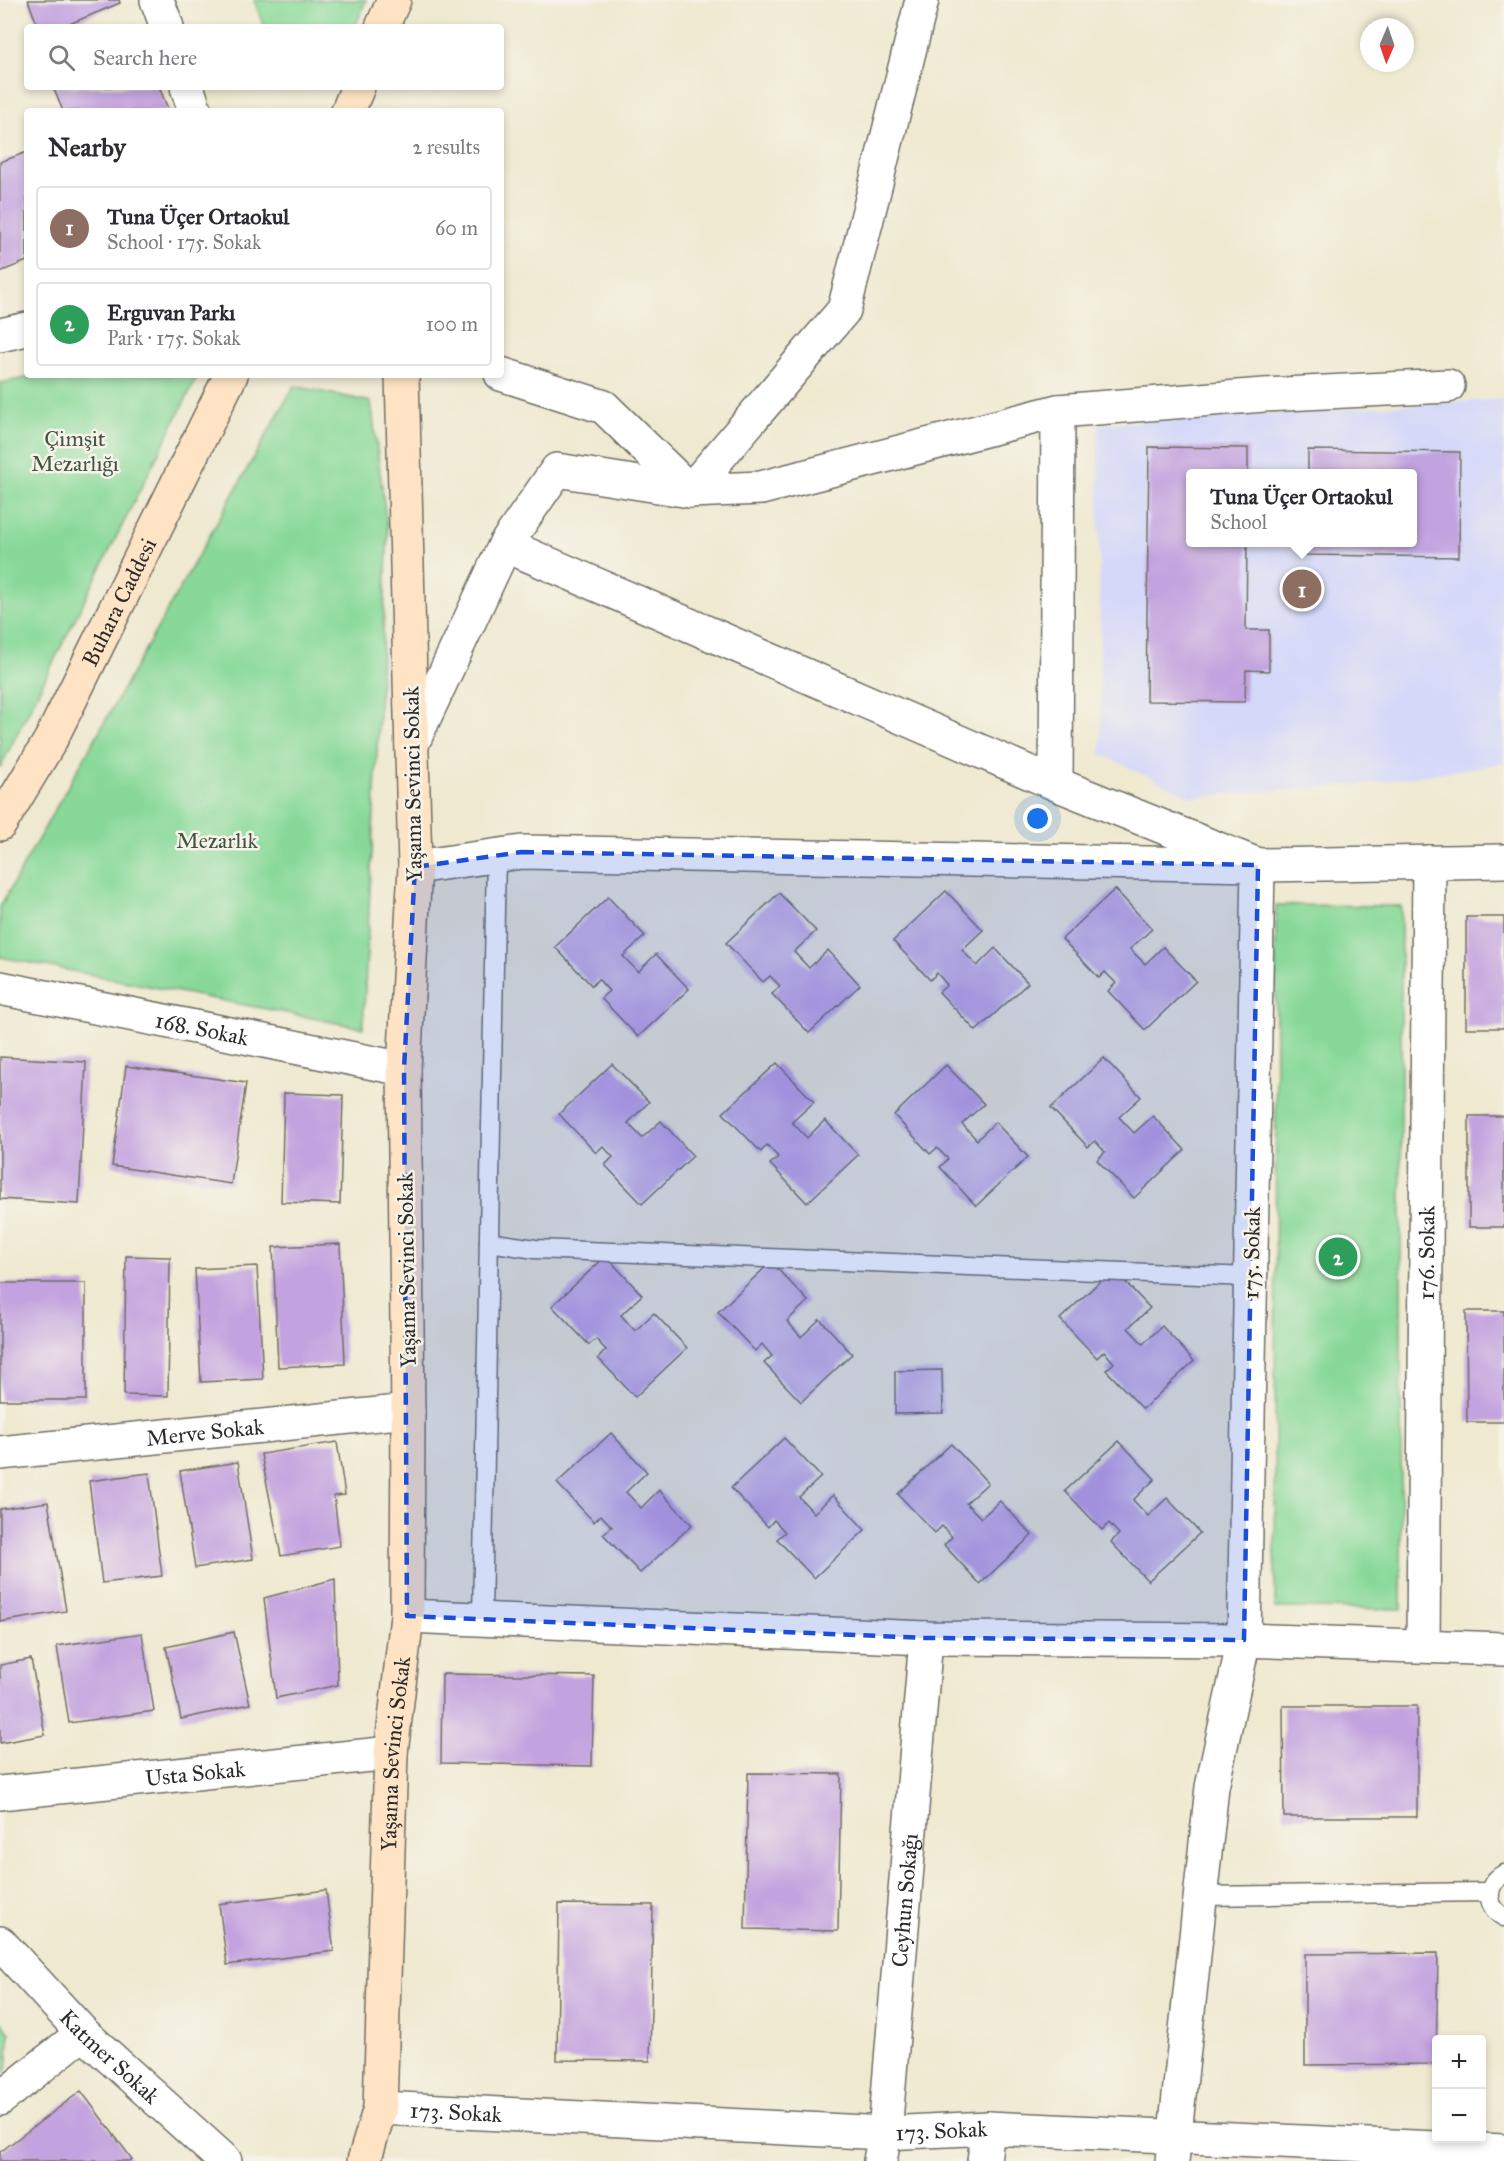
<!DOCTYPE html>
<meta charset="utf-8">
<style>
body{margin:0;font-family:"IM FELL Great Primer",serif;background:#f2f2f3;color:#2b2b33}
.controls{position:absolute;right:18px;bottom:18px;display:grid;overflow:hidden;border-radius:6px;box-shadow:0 3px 9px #0003}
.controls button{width:54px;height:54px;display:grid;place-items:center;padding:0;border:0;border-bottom:2px solid #e1e1e2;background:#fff;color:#2b2b33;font:30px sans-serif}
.compass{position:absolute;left:1360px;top:18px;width:54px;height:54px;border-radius:50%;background:#fff;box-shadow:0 3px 9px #0003;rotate:182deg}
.you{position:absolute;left:1038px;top:819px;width:21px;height:21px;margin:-15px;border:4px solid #fff;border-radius:50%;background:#1a73e8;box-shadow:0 0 0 9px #1a73e833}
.badge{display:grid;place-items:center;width:39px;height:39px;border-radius:50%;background:#2563eb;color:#fff;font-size:20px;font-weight:700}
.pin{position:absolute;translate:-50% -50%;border:3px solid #fff;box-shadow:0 2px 6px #0006}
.popup{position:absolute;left:1186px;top:469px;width:231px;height:78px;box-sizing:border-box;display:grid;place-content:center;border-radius:6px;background:#fff;filter:drop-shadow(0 2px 4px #0005);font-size:20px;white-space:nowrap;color:#7c7c81}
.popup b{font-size:22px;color:#2b2b33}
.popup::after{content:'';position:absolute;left:50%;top:100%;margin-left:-12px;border:12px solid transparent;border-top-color:#fff}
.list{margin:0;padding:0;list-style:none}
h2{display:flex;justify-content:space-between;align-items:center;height:78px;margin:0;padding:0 24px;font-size:26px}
h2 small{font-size:20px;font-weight:400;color:#7c7c81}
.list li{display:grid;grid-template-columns:39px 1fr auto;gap:18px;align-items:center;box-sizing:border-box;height:84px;margin:0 12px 12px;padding:0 12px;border:2px solid #e1e1e2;border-radius:6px}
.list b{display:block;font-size:22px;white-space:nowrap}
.list p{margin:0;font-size:20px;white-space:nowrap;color:#7c7c81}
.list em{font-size:20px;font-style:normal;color:#7c7c81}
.icon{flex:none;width:33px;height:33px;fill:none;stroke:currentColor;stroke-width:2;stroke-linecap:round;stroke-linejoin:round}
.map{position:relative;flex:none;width:1504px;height:2161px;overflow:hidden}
.search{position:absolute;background:#fff;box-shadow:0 3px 9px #0003;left:24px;top:24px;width:480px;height:66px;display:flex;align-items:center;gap:15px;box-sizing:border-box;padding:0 21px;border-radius:6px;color:#7c7c81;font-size:22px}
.panel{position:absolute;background:#fff;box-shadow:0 3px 9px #0003;left:24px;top:108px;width:480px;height:270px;border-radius:6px}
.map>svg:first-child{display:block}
.built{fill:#d4d8f9;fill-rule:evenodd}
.green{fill:#88d999;stroke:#5a8262;stroke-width:1.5}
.building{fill:#c2a2df}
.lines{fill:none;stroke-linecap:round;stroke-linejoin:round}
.lane-casing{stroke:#706e65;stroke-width:21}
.street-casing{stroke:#706e65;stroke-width:36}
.secondary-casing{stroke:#706e65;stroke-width:36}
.lane{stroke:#fff;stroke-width:18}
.street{stroke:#fff;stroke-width:33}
.secondary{stroke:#fee4c5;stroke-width:33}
.marked{fill:#1d4ed8;fill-opacity:0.2;stroke:#1d4ed8;stroke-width:4.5;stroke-dasharray:12 8;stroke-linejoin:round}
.labels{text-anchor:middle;stroke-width:5;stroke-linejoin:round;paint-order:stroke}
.park-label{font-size:22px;fill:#425646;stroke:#f7f3e8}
.street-label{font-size:22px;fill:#2b2b2b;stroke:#f7f3e8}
</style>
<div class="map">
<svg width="1504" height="2161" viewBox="0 0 1504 2161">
<rect width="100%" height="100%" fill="#f7f3e8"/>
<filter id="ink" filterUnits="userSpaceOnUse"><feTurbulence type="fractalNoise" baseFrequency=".0167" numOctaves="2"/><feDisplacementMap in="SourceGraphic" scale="12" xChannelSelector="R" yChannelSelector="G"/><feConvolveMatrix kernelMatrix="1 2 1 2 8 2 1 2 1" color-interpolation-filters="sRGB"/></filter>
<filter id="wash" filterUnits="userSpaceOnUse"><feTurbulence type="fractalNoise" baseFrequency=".008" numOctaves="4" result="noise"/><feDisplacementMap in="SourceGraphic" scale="24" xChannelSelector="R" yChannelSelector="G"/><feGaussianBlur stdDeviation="1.35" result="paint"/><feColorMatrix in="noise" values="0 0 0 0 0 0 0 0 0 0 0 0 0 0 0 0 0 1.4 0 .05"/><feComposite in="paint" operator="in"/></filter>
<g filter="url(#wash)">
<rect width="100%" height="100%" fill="#efe9d0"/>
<path class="built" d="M1504,399V763L1367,784L1191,797L1101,754L1098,424ZM1191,474H1413V542H1191Z"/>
<g class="green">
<path d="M254,0H366L355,27H264Z"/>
<path d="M41,375H198L0,768V383Z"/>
<path d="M294,386L371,402L388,534L363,1028L0,957V907Z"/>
<path d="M1276,905L1401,906V1609L1275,1608Z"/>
<path d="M0,2021L10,2033L7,2070L0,2076Z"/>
</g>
<g id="blocks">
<g class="building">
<path d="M28,0H119L120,3L62,27H38Z"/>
<path d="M53,87H159L169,111H63Z"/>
<path d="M27,152V261L0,272V162Z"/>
<path d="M1149,447L1248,448V474H1191V542H1247L1246,630H1269V671L1246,670L1245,702L1146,701Z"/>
<path d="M1308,450L1460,452L1459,557L1306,555L1307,542H1413V474H1308Z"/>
<path d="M1115,889L1152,929L1130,949L1145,964L1163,947L1196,981L1145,1030L1108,991L1116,983L1105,972L1099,978L1062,939Z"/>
<path d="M946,891L983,930L962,950L977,966L995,948L1028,983L976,1031L939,992L947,985L937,973L930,980L893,941Z"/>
<path d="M779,893L816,931L794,952L809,968L828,950L860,985L809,1033L772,994L780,986L770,976L763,982L726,943Z"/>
<path d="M608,897L645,936L623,956L638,972L656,954L689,989L638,1037L601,998L609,991L598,979L592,986L555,947Z"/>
<rect x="1466" y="917" width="38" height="111"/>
<path d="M0,1057L86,1062L79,1204L0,1199Z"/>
<path d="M1104,1058L1141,1097L1119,1117L1134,1133L1153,1116L1185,1150L1134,1198L1097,1160L1105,1152L1095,1141L1088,1147L1051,1108Z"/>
<path d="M777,1063L814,1102L792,1122L807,1138L825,1120L858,1155L807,1203L770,1164L778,1157L767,1145L761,1152L723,1113Z"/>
<path d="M612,1064L649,1102L628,1123L642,1138L661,1121L693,1156L642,1204L605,1165L613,1157L603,1146L596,1153L559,1114Z"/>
<path d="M946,1065L984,1104L962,1124L977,1140L995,1122L1028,1157L976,1206L940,1167L948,1159L937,1148L930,1154L894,1115Z"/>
<path d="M126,1066L246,1083L231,1184L112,1166Z"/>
<path d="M284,1093L343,1095L340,1204L281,1202Z"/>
<rect x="1469" y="1116" width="35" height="111"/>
<path d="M340,1244L345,1364L278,1367L273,1247Z"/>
<path d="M126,1256L170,1257L168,1396L124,1395Z"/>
<path d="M606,1256L642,1295L621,1315L635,1331L654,1313L687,1348L635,1397L598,1358L606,1350L596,1339L589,1345L552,1306Z"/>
<path d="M771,1262L808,1301L787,1321L801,1337L820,1319L852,1354L801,1402L764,1363L772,1356L762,1344L755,1351L718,1312Z"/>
<path d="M257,1266L263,1379L201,1382L195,1269Z"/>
<path d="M1113,1269L1150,1308L1128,1328L1143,1344L1162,1326L1194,1361L1143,1409L1106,1370L1114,1363L1104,1351L1097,1358L1060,1319Z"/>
<rect x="0" y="1283" width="86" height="117"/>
<path d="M1466,1311H1504V1422H1467Z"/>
<path d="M942,1370L943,1413L895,1414V1371Z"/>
<path d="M611,1433L647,1472L626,1492L641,1508L659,1490L692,1525L640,1573L603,1534L612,1527L601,1515L594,1522L557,1483Z"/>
<path d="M784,1438L821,1477L799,1497L814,1513L833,1495L865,1530L814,1578L777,1539L785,1532L774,1520L768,1527L731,1488Z"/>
<path d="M1119,1441L1155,1479L1133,1500L1148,1516L1167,1498L1200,1533L1148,1581L1111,1542L1119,1534L1109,1523L1102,1530L1065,1491Z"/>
<path d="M337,1442L345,1495L334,1496L340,1546L281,1556L261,1454Z"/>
<path d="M951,1444L988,1483L966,1503L981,1518L1000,1501L1032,1535L980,1584L944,1545L952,1537L942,1526L935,1533L898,1494Z"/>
<path d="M238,1462L253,1559L195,1568L180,1471Z"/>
<path d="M149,1473L162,1576L102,1583L89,1481Z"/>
<path d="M48,1502L66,1611L0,1622V1509Z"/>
<path d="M335,1579L338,1685L276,1698L264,1598Z"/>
<path d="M234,1632L250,1704L181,1719L166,1647Z"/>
<path d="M142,1633L154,1711L69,1723L57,1646Z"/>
<path d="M31,1659L45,1735L0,1743V1665Z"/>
<path d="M442,1674L594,1676L592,1766L441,1763Z"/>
<path d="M1283,1706H1417V1817H1284Z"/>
<path d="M748,1773L841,1774L838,1931L745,1929Z"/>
<path d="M326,1890L334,1951L227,1965L219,1904Z"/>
<path d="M559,1904L653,1905L650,2061L557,2060Z"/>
<path d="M1438,1953L1436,2064L1305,2065V1954Z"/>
<path d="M81,2091L132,2159L129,2161H0V2152Z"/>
</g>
</g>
</g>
<g filter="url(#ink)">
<use href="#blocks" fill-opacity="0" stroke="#706e65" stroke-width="1.5"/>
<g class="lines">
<g class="lane-casing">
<g id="lane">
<path d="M489,1242L535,1249L1250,1277"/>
<path d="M482,1617L496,855"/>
<path d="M1504,1874C1485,1884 1485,1907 1504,1917"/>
<path d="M1199,1896L1489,1892"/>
</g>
</g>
<g class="street-casing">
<g id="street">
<path d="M157,0L167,27"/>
<path d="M187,87L195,111"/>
<path d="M0,335L27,329"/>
<path d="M501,374L604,407L690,491L844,310L922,0"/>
<path d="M505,545L1056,784L1258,865L1244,1640L1212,1787L1172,2161"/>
<path d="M412,744L505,545L557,470L690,491L761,488L1058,411L1264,395L1448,386"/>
<path d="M1056,784L1058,411"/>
<path d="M415,867L522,852L1258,865L1504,861"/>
<path id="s1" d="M0,988L404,1069"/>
<path id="s2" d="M0,1453L408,1411"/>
<path d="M407,1616L926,1638L1244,1640L1504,1649"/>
<path id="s3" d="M1423,1645L1429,862"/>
<path id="s4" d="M0,1793L391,1753"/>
<path id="s5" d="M0,1943L83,2033L225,2161"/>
<path d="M0,2099L83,2033"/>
<path id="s6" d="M380,2108L885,2133L988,2128L1504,2151"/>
<path id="s7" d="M880,2161L885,2133L926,1638"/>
<path d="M984,2161L988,2128"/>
</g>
</g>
<g class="secondary-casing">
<g id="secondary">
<path d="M382,27L394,0"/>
<path d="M348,111L358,87"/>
<path id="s8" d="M0,824L50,741L231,375"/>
<path id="s9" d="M364,2161L380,2108L391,1753L407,1616L408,1411L404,1069L415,867L402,375"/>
</g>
</g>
<use href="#lane" class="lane"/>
<use href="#street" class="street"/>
<use href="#secondary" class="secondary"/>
</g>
</g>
<path class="marked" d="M522,852L1258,865L1244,1640L926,1638L407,1616L404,1069L415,867Z"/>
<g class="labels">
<g class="park-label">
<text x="75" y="446">Çimşit<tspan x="75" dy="25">Mezarlığı</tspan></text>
<text x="217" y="848">Mezarlık</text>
</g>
<g class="street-label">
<text dy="8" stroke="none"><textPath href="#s8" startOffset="252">Buhara Caddesi</textPath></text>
<text transform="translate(412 784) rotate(-91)" y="8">Yaşama Sevinci Sokak</text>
<text dy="8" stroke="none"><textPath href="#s1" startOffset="206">168. Sokak</textPath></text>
<text transform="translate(1251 1253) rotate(-89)" y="8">175. Sokak</text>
<text dy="8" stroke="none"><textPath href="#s3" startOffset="392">176. Sokak</textPath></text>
<text transform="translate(406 1270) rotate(-91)" y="8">Yaşama Sevinci Sokak</text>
<text dy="8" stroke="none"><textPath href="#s2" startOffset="206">Merve Sokak</textPath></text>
<text dy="8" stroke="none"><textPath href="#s9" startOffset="410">Yaşama Sevinci Sokak</textPath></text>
<text dy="8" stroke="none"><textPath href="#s4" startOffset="196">Usta Sokak</textPath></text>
<text dy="8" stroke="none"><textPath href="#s7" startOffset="262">Ceyhun Sokağı</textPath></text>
<text dy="8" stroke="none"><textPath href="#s5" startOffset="158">Katmer Sokak</textPath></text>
<text dy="8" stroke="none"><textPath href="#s6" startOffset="76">173. Sokak</textPath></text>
<text dy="8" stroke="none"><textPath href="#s6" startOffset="562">173. Sokak</textPath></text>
</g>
</g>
</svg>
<div class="controls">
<button>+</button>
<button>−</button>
</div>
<svg class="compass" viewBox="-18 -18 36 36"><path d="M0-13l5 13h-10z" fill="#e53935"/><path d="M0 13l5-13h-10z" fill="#7c7c81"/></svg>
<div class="you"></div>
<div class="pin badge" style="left:1302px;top:589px;background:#8d6e63">1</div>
<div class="popup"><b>Tuna Üçer Ortaokul</b>School</div>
<div class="pin badge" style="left:1338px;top:1257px;background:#2e9e5b">2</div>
<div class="search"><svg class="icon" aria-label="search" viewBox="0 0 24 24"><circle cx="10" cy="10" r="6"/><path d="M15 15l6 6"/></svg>Search here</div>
<section class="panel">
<h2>Nearby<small>2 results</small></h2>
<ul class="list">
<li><span class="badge" style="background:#8d6e63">1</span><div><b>Tuna Üçer Ortaokul</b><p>School · 175. Sokak</p></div><em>60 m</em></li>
<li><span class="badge" style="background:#2e9e5b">2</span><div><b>Erguvan Parkı</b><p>Park · 175. Sokak</p></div><em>100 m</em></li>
</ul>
</section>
</div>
